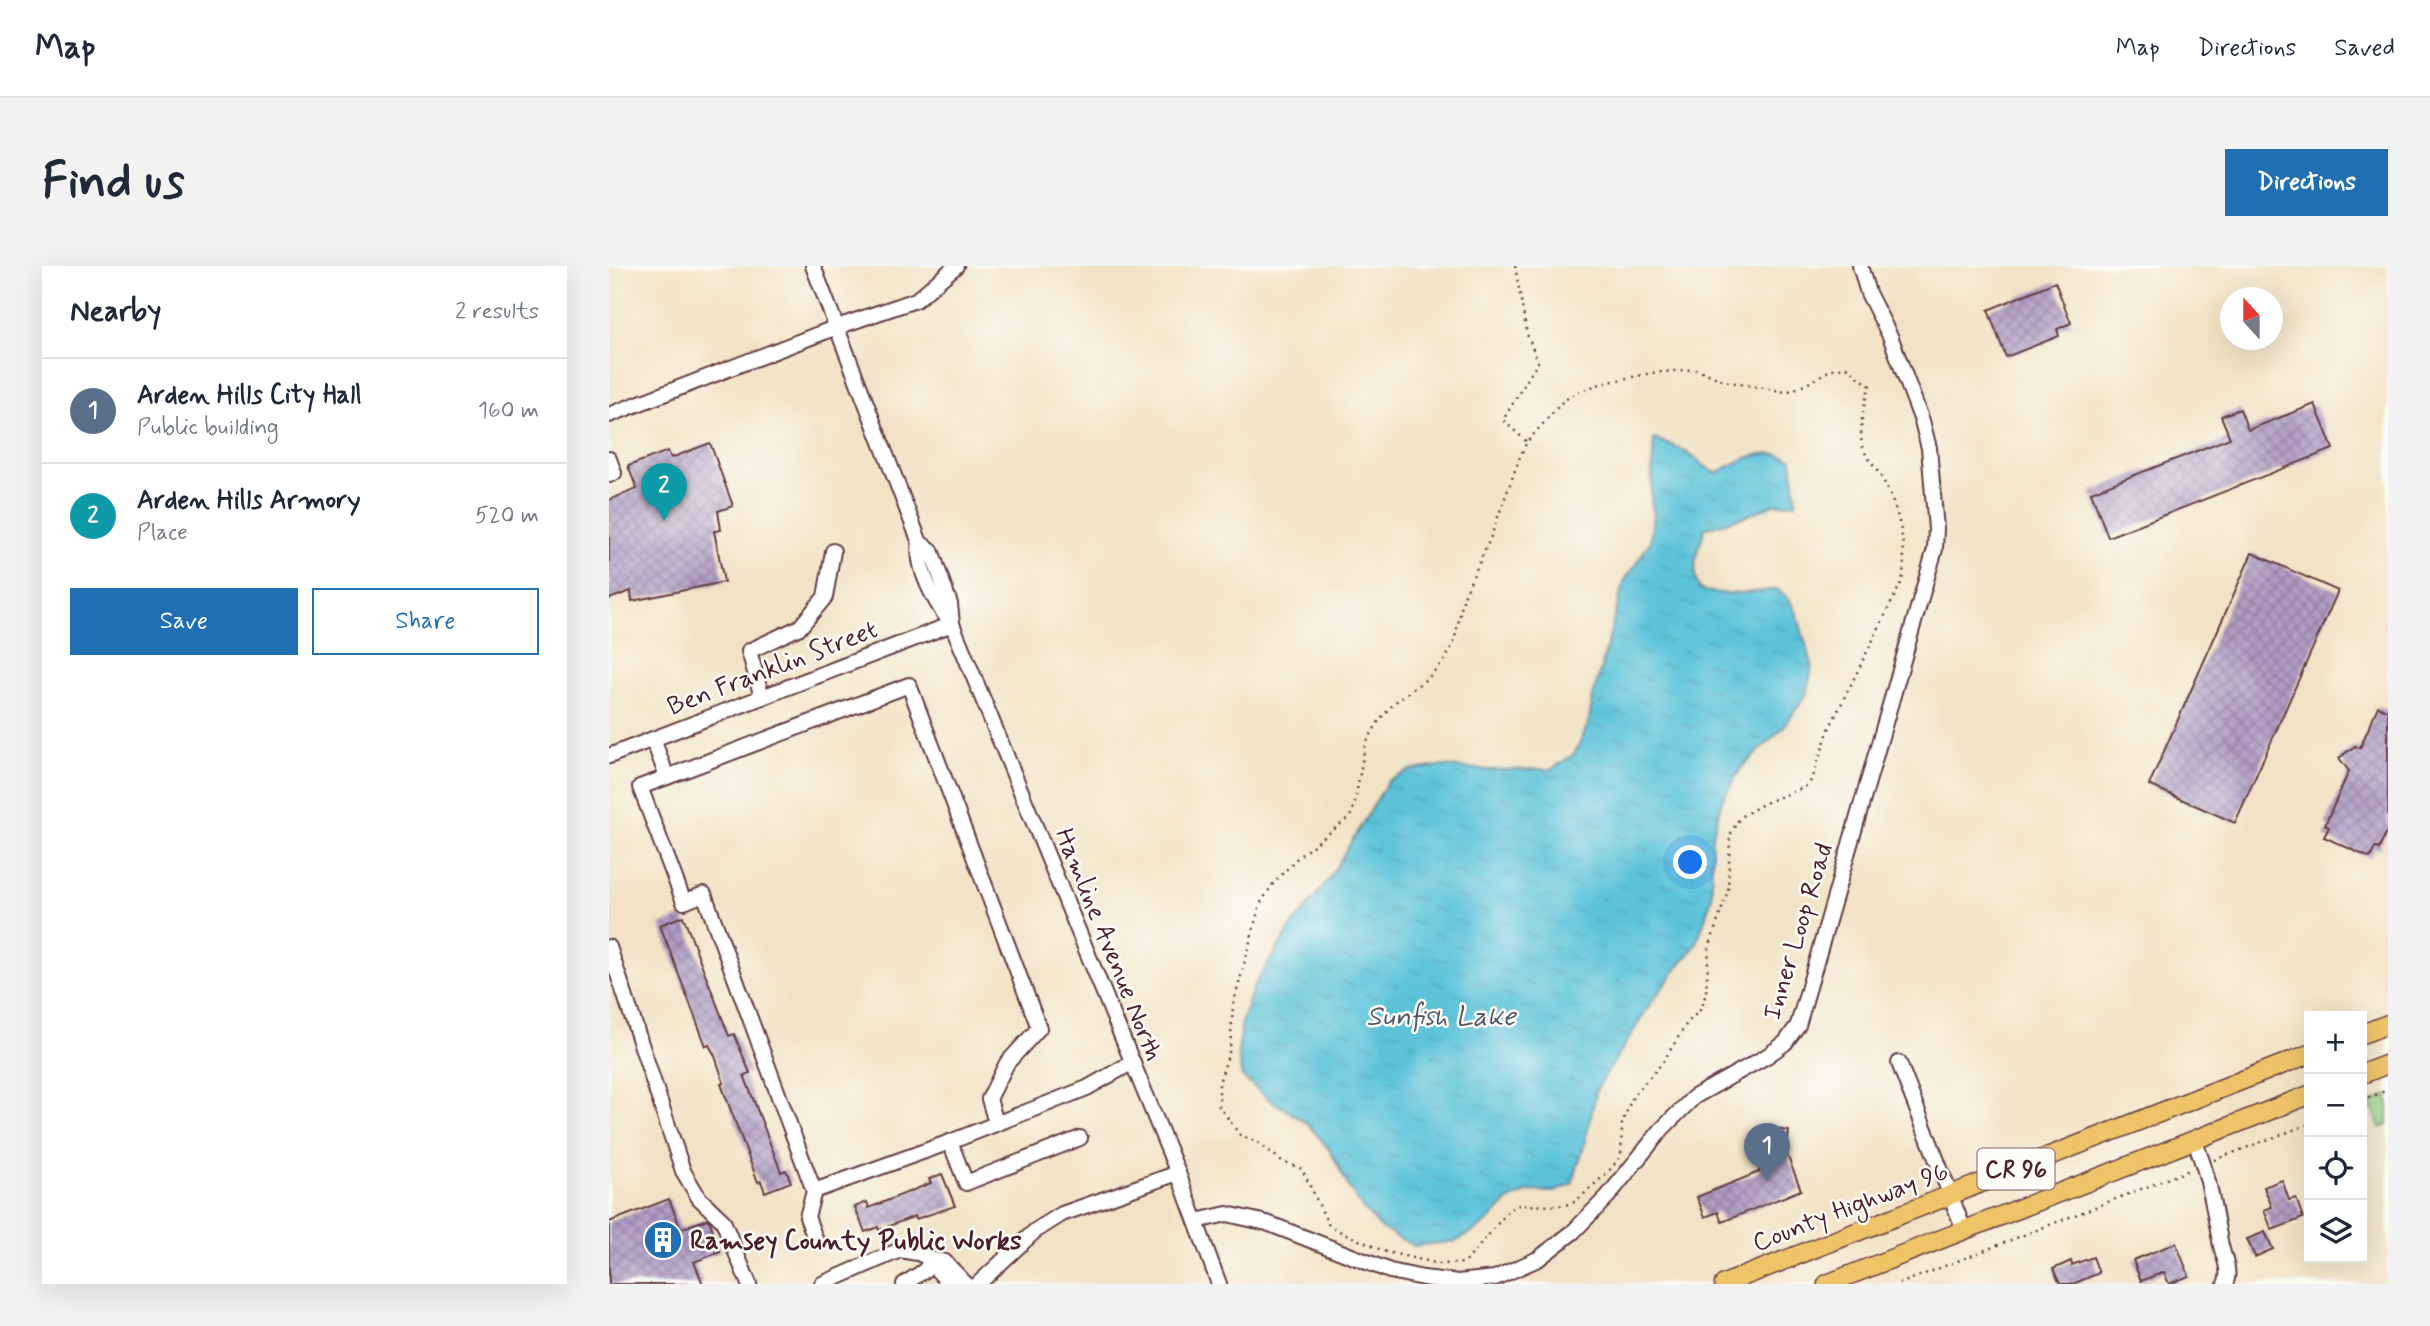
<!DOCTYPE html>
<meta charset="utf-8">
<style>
body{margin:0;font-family:Mynerve,sans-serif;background:#f2f2f3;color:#1f2937}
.controls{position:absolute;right:21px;bottom:21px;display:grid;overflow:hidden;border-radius:0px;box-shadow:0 7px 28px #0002}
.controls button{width:63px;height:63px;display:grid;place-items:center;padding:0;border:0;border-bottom:2px solid #e0e1e3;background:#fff;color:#1f2937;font:35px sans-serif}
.compass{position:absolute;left:1611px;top:21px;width:63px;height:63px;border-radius:50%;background:#fff;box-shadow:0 7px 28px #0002;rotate:339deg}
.you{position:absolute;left:1082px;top:597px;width:24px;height:24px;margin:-18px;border:5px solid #fff;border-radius:50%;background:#1a73e8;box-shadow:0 0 0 10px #1a73e833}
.badge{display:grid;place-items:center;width:46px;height:46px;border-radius:50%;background:#1f6fb2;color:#fff;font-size:23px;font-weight:700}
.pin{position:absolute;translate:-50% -58px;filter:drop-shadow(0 2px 4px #0008)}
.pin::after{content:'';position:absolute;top:37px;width:24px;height:21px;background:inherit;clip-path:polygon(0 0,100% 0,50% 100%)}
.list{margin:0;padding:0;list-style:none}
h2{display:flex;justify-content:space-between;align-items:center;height:91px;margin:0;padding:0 28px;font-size:30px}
h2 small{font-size:23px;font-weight:400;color:#747a83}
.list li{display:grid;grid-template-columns:46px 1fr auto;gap:21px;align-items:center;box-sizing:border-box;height:105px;padding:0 28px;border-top:2px solid #e0e1e3}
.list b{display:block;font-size:26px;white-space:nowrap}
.list p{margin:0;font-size:23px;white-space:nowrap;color:#747a83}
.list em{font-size:23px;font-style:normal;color:#747a83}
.actions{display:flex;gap:14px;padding:21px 28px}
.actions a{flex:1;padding:16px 0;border:2px solid #1f6fb2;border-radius:0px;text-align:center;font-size:24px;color:#1f6fb2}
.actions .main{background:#1f6fb2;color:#fff}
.icon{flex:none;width:38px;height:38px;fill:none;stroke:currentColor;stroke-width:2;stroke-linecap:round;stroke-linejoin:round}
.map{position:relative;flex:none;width:1779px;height:1018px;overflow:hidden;border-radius:0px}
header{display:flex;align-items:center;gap:42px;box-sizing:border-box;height:98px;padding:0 35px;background:#fff;border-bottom:2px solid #e0e1e3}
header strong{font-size:33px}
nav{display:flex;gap:38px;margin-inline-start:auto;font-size:24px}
.intro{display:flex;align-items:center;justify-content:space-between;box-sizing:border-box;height:168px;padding:0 42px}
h1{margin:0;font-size:49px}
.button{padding:18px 32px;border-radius:0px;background:#1f6fb2;color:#fff;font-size:24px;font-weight:700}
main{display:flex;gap:42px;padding:0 42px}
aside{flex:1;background:#fff;border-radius:0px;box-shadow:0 7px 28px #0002}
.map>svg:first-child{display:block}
.green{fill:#94d185;stroke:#6f7858;stroke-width:2}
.water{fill:url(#water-ripples);stroke:#537182;stroke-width:2}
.building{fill:url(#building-cross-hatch)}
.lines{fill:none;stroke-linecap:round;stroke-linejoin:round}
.minor-casing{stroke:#633c42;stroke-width:18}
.major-casing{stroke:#633c42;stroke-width:21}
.path{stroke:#633c42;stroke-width:2.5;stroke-dasharray:2 5;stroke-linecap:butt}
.minor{stroke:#fff;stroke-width:14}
.major{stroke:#efc469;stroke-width:18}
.labels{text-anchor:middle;stroke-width:5;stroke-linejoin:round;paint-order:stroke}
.shield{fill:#fdfcf7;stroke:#806168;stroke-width:2}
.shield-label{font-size:24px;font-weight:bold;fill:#4a1f2b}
.street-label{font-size:26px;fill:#4a1f2b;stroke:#fdfcf7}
.poi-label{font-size:26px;font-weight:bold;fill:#4a1f2b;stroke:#fdfcf7;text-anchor:start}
.water-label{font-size:28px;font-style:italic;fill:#505868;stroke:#fdfcf7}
</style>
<header>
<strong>Map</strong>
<nav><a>Map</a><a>Directions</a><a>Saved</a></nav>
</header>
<div class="intro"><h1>Find us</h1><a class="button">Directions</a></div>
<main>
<aside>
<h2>Nearby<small>2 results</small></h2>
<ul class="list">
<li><span class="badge" style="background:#5c6f8a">1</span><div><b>Arden Hills City Hall</b><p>Public building</p></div><em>160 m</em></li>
<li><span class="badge" style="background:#0f9aa8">2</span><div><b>Arden Hills Armory</b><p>Place</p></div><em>520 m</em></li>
</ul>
<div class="actions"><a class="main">Save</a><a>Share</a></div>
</aside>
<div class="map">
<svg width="1779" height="1018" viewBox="0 0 1779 1018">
<defs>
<pattern id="water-ripples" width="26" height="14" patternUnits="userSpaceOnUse" patternTransform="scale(1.75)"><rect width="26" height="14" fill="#5cc3d9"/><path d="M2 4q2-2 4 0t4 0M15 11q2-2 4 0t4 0" fill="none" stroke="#52a7ba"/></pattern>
<pattern id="building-cross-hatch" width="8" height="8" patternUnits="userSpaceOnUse" patternTransform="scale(1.75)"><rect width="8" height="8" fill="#b09bc3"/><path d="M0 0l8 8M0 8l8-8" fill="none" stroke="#917e9f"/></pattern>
</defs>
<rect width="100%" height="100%" fill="#fdfcf7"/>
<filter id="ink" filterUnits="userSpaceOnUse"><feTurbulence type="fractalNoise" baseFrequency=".0143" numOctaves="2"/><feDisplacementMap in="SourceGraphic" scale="14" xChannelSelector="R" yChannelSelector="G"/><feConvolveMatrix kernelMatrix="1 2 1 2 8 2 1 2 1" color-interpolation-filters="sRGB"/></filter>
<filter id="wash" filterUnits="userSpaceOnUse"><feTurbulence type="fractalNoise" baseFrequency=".00686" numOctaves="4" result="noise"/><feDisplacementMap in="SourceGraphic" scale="28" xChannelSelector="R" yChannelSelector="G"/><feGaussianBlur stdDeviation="1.57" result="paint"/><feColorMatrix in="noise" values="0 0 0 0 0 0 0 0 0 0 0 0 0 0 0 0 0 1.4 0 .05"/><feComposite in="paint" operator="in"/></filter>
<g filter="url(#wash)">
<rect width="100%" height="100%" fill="#f2e2c5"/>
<path class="green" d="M1779,829V859L1771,862L1762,836Z"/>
<path class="water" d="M1045,173C1059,177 1071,181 1083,190C1092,196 1097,203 1108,207C1131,194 1157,179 1183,193L1187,237L1165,238L1137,250L1096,262C1090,280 1080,307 1091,324C1117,330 1141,327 1168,323L1180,333L1187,345L1203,399L1199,426L1174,462L1132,502L1113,534L1103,571V631L1087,679L1044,734L988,823L975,880L963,918L946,926L920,925L899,935L878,957L848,975L805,980L773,963L753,942L738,918L722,886L699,858L660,833L633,811L629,787L633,755L645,720L683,660L719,614L779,515L802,504L832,500L878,504L943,503L966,487L979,459L984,431L1015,316L1041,276L1045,248L1042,234Z"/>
<g id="blocks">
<g class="building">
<path d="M1446,16L1462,57L1448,63L1450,70L1397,91L1379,44Z"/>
<path d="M1706,138L1724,183L1499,271L1482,226L1621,172L1612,150L1631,143L1639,164Z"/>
<path d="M101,177L124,240L109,245L112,264L105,265L115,316L23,335L22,325L0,333V234L28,223L19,200L59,185L62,192Z"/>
<path d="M1643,287L1729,325L1626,557L1540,519Z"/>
<path d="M1769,440L1779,445V562L1770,583L1766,582L1761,592L1715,571L1720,561L1716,559L1740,505L1730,492L1746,480L1751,482Z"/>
<path d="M74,650L120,770L125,768L141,807L135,809L172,906L177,904L182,916L156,926L152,915L149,916L112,818L115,817L106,790L100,779L97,780L51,659Z"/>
<path d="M1152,861L1180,865L1177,886L1192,924L1113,956L1109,946L1096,951L1088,931L1150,906L1152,889H1147Z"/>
<path d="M333,908L346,940L307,953L306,950L270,964L269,961L256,966L246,941L258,936L260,942L322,917L320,913Z"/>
<path d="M1673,914L1680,934L1687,932L1694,952L1663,964L1655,944L1663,941L1655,921Z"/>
<path d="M60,933L72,963L98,953L101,956L111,986L85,996L94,1018H0V956Z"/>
<path d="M1656,966L1664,983L1646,991L1638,973Z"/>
<path d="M1567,977L1580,1010L1560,1018L1555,1006L1532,1015L1524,994Z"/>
<path d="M1484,991L1490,1007L1464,1018H1451L1444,1003L1462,995L1463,999Z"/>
</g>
</g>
</g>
<g filter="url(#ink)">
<use href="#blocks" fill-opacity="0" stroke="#633c42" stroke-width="2"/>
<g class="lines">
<g class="minor-casing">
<g id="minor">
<path d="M0,149L228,61L307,34L347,0"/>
<path d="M0,193L5,207L0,209"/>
<path d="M311,277L322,284L341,338L343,358L569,907L610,1018"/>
<path d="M153,431L140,385L191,361L216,331L224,285"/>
<path d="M44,473L58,511L31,521L75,636L95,628L205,925L341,876L478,822L524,796"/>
<path d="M0,490L343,358C327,339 306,301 311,277L204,0"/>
<path d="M58,511L300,419L430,762L398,797L380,833L387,857"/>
<path d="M0,681L74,905L90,932L114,955L140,1018"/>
<path d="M1290,797L1355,964"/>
<path d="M1585,874C1600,909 1604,939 1611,975C1613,989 1623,1005 1616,1018"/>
<path d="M341,876L357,917L471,872"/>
<path d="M205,925L198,951L207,975"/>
<path d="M587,955L618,948L658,957L781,1005L814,1012L849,1016L886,1012L929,993L964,966L999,930L1053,863L1085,831L1158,790L1176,777L1189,759L1326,283L1327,263L1320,182L1313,155L1281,70L1259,27L1251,0"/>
<path d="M324,994L328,1004L341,1018"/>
<path d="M213,1018L291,984L309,987L324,994L336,996L357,1018"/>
<path d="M295,1018L315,1005L324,994"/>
<path d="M369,1018L426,965L453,948L569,907"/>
</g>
</g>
<g class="major-casing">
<g id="major">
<path d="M1753,768L1779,758"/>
<path d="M1753,808L1779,798"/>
<path d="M1115,1018L1700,788"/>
<path d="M1218,1018L1700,829"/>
</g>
</g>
<g class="path">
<path d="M906,0L918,68L929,96L894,154L918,176"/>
<path d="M1238,101L1261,120C1255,134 1250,164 1253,179C1256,191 1269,204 1275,216C1290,245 1299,282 1293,315L1220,463L1204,511L1199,519L1191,523L1156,537L1131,551L1121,569L1119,624L1100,682L1097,726L1093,742L1078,757L1054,796L1024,830L1013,857L1012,890L999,906L966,936L953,940L910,939L901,943L856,997L831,998L777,986L730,965L719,958L693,903L673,895L648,876L631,869L610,840V817L621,783L624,740L651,638L664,618L690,590L741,551L745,541L756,479L771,453L785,437L820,411L836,394L845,376L855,330L881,273L912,188L918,176L954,135L967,127L991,118L1042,107L1088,103L1115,115L1177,126L1196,119L1223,103Z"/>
<path d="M1753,834L1779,824"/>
<path d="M1605,894L1700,858"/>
<path d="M1290,1018L1583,903"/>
</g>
<use href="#minor" class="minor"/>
<use href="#major" class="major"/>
</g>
</g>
<defs>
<g id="building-disc" transform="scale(2.0125)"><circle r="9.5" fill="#1f6fb2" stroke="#fdfcf7"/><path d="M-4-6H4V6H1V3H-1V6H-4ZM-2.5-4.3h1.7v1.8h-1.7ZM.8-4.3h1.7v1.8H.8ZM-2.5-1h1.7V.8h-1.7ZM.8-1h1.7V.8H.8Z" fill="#fff"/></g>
</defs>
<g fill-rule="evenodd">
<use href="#building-disc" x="54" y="974"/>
</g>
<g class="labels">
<rect class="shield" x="1368.5" y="882.5" width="77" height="41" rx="5"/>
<g class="shield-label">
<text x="1407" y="911">CR 96</text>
</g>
<g class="street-label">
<text transform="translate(163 401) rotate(-21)" y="9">Ben Franklin Street</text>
<text transform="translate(1188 665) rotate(-73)" y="9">Inner Loop Road</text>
<text transform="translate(501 678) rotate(68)" y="9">Hamline Avenue North</text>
<text transform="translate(1241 940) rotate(-21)" y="9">County Highway 96</text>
</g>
<g class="poi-label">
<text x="81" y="983">Ramsey County Public Works</text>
</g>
<g class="water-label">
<text x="832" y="759">Sunfish Lake</text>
</g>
</g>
</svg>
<div class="controls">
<button>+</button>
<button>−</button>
<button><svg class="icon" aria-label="locate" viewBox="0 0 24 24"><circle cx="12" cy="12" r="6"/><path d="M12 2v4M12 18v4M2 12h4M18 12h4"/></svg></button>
<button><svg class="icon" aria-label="layers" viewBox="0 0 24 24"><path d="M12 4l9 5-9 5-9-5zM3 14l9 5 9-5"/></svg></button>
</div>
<svg class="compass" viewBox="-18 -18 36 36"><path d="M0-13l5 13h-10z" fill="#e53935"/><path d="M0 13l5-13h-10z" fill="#747a83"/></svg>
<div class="you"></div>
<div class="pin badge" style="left:1158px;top:915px;background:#5c6f8a">1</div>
<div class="pin badge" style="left:55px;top:255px;background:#0f9aa8">2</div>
</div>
</main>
